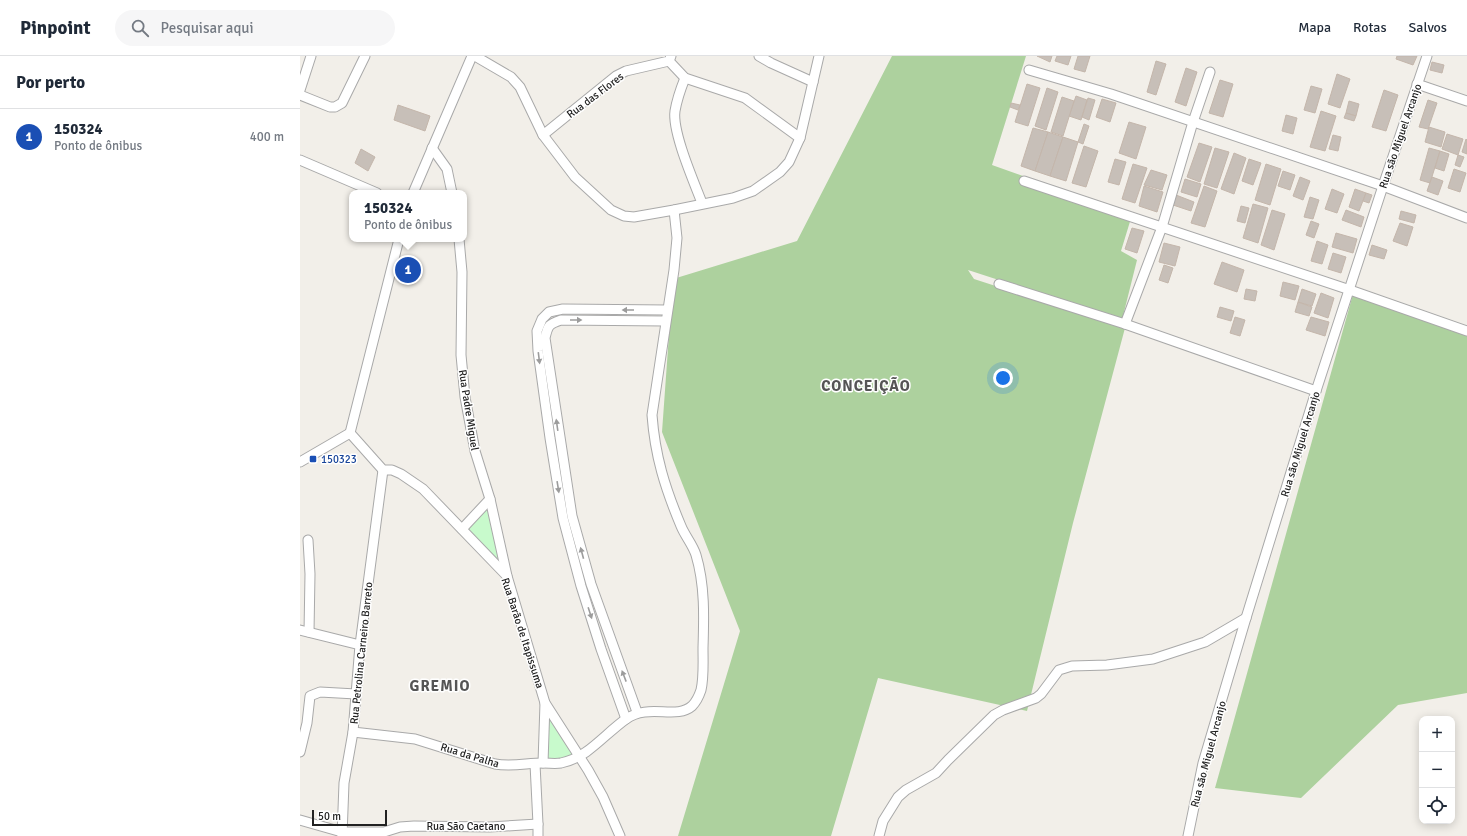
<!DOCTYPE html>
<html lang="pt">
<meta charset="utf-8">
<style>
body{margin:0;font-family:Signika,sans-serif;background:#f6f6f7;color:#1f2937}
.controls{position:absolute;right:12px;bottom:12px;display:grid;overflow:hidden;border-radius:8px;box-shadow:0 2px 10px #0003}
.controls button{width:36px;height:36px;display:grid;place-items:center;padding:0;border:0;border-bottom:1px solid #e0e1e3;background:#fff;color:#1f2937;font:20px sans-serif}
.scale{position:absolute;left:12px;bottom:10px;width:75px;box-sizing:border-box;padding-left:4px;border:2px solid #222;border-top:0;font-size:11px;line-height:14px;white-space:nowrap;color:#222;-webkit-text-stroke:3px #fff;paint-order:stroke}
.you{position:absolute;left:703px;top:322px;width:14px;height:14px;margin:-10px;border:3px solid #fff;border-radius:50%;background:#1a73e8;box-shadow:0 0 0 6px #1a73e833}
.badge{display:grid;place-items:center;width:26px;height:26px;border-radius:50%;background:#2563eb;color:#fff;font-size:13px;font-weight:700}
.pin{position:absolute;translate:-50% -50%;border:2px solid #fff;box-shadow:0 1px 4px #0006}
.popup{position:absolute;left:49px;top:134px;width:118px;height:52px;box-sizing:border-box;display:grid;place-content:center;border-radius:8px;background:#fff;filter:drop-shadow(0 1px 3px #0005);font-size:13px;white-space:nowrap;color:#747a83}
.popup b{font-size:15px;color:#1f2937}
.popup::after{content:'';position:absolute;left:50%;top:100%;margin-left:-8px;border:8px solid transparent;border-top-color:#fff}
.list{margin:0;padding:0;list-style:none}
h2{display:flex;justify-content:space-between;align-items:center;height:52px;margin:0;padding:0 16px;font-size:17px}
h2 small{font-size:13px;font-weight:400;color:#747a83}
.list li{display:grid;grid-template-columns:26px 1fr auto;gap:12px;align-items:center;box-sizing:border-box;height:56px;padding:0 16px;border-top:1px solid #e0e1e3}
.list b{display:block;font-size:15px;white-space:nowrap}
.list p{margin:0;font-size:13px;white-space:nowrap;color:#747a83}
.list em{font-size:13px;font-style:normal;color:#747a83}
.icon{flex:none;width:22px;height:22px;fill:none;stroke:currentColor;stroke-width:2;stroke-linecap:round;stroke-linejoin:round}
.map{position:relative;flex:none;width:1167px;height:780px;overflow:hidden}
header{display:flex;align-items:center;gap:24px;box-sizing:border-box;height:56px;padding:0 20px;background:#fff;border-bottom:1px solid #e0e1e3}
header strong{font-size:19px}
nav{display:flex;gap:22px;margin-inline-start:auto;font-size:14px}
.search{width:280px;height:36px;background:#f6f6f7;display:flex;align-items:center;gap:10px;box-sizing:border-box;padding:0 14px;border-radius:22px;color:#747a83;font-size:15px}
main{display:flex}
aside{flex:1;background:#fff}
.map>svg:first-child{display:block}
.forest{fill:#add19e}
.park{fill:#c8facc}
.building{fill:#c7bfb8;stroke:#c4b6ab}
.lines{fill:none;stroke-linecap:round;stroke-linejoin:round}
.street-casing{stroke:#a9a9a9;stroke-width:11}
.street{stroke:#fff;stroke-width:9}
.oneway{fill:#9c9c9c}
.transit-dot{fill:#1a4fb4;stroke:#fff;stroke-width:1.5}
.labels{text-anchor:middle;stroke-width:3;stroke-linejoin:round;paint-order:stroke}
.street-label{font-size:11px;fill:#222;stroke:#fff}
.transit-label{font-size:11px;fill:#164399;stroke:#fff;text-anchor:start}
.district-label{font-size:15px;font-weight:bold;letter-spacing:1px;fill:#555;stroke:#fff}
</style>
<header>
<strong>Pinpoint</strong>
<div class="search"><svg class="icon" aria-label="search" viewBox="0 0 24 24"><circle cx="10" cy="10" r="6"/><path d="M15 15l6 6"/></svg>Pesquisar aqui</div>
<nav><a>Mapa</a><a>Rotas</a><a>Salvos</a></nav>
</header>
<main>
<aside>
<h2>Por perto<small></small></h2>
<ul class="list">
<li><span class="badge" style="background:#1a4fb4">1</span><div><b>150324</b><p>Ponto de ônibus</p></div><em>400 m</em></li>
</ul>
</aside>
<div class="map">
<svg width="1167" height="780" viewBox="0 0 1167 780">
<rect width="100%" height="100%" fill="#f2efe9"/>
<g class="forest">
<path d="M592,0H726L692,109L832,159L821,195L837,204L822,264L668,214L674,223L825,272L773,467L727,655L578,622L531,780H378L440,575L362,376L373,223L497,185Z"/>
<path d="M1055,231L1167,270V637L1098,649L1001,742L915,732Z"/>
</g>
<g class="park">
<path d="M189,446L207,516L156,471Z"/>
<path d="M247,656L275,697L262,704L245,706Z"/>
</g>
<g class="building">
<path d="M737,0H752L750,6Z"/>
<path d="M757,0H771L768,9L755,5Z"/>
<path d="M778,0H790L785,16L774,13Z"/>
<path d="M1097,0H1117L1113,9L1096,3Z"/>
<path d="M856,5L866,8L856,39L847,36Z"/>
<path d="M1132,6L1144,9L1142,17L1130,14Z"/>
<path d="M886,12L897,16L886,50L875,46Z"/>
<path d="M1037,18L1050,23L1040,52L1028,48Z"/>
<path d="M920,24L933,28L923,61L909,57Z"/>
<path d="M727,28L740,32L728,70L715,66Z"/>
<path d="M1011,30L1022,33L1015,57L1004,54Z"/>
<path d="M747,32L758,36L746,74L735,70Z"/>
<path d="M1084,34L1098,39L1086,75L1072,71Z"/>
<path d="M776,40L787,44L781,64L769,60Z"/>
<path d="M762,41L774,45L763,80L751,76Z"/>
<path d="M788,42L795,44L789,64L782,61Z"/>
<path d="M802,43L816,47L810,66L796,61Z"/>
<path d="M1128,44L1137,47L1128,73L1119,71Z"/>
<path d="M1049,45L1059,48L1056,60L1046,57Z"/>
<path d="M711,47L720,49L718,54L710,51Z"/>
<path d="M98,49L130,60L125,75L94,64Z"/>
<path d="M1021,55L1036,60L1025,95L1010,91Z"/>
<path d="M1046,57L1056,60L1054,65L1044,62Z"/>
<path d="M986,59L997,62L993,78L982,75Z"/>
<path d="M829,66L846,71L836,103L819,97Z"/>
<path d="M784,68L789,70L783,88L778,86Z"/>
<path d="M1129,71L1145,76L1141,91L1125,86Z"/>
<path d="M733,72L748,76L735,115L721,110Z"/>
<path d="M748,76L763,81L750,120L735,115Z"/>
<path d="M1147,78L1163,83L1158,99L1142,93Z"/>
<path d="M1033,79L1041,81L1038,95L1029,93Z"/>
<path d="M763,81L778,86L766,125L750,120Z"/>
<path d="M1166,83L1167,84V98L1162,96Z"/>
<path d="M899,87L912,91L900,126L887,121Z"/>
<path d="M784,90L798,95L786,131L772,127Z"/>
<path d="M915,92L929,96L917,132L904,128Z"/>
<path d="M1129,92L1140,95L1130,127L1120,124Z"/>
<path d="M61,93L75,101L68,115L55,107Z"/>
<path d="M1140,95L1149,98L1144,115L1135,112Z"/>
<path d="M934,97L946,102L934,138L921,133Z"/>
<path d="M1158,99L1164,101L1160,111L1155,109Z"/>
<path d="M815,103L826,106L819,129L808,126Z"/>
<path d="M949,103L961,107L953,129L942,125Z"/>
<path d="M833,108L847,112L835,147L822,143Z"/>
<path d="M966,108L981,113L970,149L955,144Z"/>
<path d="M1154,113L1166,117L1160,136L1148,132Z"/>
<path d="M851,114L867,119L862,134L844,129Z"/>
<path d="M983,115L995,119L990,134L978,130Z"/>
<path d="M1000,121L1010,125L1003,144L993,140Z"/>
<path d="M1132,121L1143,125L1138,139L1127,135Z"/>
<path d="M885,123L901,128L897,141L881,136Z"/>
<path d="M844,130L863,136L857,156L839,150Z"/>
<path d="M904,130L917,135L905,171L891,167Z"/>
<path d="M1032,133L1044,138L1037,157L1025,153Z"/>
<path d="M1055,133L1066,137L1059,155L1049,151Z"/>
<path d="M1066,137L1072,139L1069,147L1063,145Z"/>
<path d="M876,139L894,146L891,155L873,149Z"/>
<path d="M1010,141L1019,144L1013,163L1004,161Z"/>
<path d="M953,148L968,152L958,187L943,182Z"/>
<path d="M941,150L949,152L945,167L937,165Z"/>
<path d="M972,154L985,158L974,194L961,189Z"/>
<path d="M1046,154L1064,161L1061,171L1042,164Z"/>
<path d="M1101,155L1116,159L1114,167L1099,163Z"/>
<path d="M1011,165L1019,168L1014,182L1006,179Z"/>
<path d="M1100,167L1113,171L1107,190L1093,185Z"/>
<path d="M832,172L844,175L837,197L825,193Z"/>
<path d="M1036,177L1057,183L1053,197L1032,191Z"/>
<path d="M1017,185L1028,189L1022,208L1011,205Z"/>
<path d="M864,187L880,191L875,210L859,206Z"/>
<path d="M1072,189L1087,194L1084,203L1069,199Z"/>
<path d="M1033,197L1046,201L1041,217L1028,213Z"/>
<path d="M922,206L944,214L937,236L914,228Z"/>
<path d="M864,209L873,212L868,227L859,224Z"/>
<path d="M983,226L999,230L995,244L980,240Z"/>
<path d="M946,233L957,235L955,245L944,243Z"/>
<path d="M1002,233L1016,238L1012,250L998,246Z"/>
<path d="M1021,237L1034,242L1028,262L1014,257Z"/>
<path d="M998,246L1012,251L1009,260L995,256Z"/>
<path d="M920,251L934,255L931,265L917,261Z"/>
<path d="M935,261L945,264L940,280L930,277Z"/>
<path d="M1011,261L1029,266L1025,280L1006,274Z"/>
</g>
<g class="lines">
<g class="street-casing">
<g id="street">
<path d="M175,0L211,21L220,31L243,79L275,121L311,154L324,160L334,161L374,154L433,142L453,135L480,116L489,106L500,82L519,0"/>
<path d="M459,0L471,7L513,26"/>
<path d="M369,5L385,22L445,42L500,82"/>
<path d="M729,14L811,38L1083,130L1167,162"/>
<path d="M385,22C381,32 377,43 375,55C372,76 394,126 402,147"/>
<path d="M1117,28L1167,45"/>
<path d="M0,34L11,0"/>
<path d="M0,39L30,51H35L42,47L65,0"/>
<path d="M243,79L316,20L326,15L369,5L371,0"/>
<path d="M132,92L147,113L152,137"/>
<path d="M0,104L77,137"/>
<path d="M724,125L1050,234L1167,275"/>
<path d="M113,137L172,0"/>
<path d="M159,183L162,216L161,299L165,341L175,395L190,443L207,520L245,647L288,714L303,741L320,780"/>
<path d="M699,228L825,268L1016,335"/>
<path d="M825,268L862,171L893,66L910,16"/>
<path d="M50,377L83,414H92L101,418L123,433L207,520"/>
<path d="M50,377L99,183"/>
<path d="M0,406L50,377"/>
<path d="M162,473L190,443"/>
<path d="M8,484L10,518L9,576"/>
<path d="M0,574L60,589"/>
<path d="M337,656L291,528L272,460L245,282C248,269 249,268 261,264L365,265"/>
<path d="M326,663L301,593L281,530L263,462L250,382L238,295L237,275L242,263L249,256L263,253L367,254"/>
<path d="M53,676L115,683L195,708C212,711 227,707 243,707C250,707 255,708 261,707C270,705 279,701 286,696C300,686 312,673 326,663C349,647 376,664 392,650C396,646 399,640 401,634C404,621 403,606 403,592C404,561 405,529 396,499C393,489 385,480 381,470C365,432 355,400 352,359L374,214L377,182L374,154"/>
<path d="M0,696L7,667L10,640L20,636L56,638"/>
<path d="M243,707L245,647"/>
<path d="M235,708L238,768V780"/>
<path d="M0,764L42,776H84L100,771L114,770L190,771L238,768"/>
<path d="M42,780L44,727L53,676L60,589L83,414"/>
<path d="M579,780L583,765L598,741L606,734L636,717L648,704L694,659L703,654L736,642L741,638L759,614L772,610L807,609L853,603L905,586L946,562"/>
<path d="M888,780L903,707L946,562L1016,335L1083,130L1127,0"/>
</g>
</g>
<use href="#street" class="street"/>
</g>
<defs><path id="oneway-solid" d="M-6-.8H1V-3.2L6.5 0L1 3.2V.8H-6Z"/></defs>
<g class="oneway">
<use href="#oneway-solid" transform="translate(328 254) rotate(-180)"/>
<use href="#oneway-solid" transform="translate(276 264)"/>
<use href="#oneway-solid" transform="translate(239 302) rotate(83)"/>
<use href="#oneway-solid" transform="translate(257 369) rotate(-98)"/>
<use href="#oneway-solid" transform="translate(258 431) rotate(81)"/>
<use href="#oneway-solid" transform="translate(282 497) rotate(-105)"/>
<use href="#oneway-solid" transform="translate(290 557) rotate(72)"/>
<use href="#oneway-solid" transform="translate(324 620) rotate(-111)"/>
</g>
<rect class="transit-dot" x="9" y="399" width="8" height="8" rx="2"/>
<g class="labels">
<g class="street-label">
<text transform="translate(295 39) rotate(-37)" y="4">Rua das Flores</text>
<text transform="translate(1100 80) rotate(-71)" y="4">Rua são Miguel Arcanjo</text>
<text transform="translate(169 354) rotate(81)" y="4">Rua Padre Miguel</text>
<text transform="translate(1000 388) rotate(-73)" y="4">Rua são Miguel Arcanjo</text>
<text transform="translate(223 577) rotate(72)" y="4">Rua Barão de Itapissuma</text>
<text transform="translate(61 597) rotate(-84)" y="4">Rua Petrolina Carneiro Barreto</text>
<text transform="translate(908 698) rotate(-75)" y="4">Rua são Miguel Arcanjo</text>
<text transform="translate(170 699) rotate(17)" y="4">Rua da Palha</text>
<text x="166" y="774">Rua São Caetano</text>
</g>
<g class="transit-label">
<text x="21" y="407">150323</text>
</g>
<g class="district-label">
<text x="566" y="335">CONCEIÇÃO</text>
<text x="140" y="635">GREMIO</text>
</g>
</g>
</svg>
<div class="controls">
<button>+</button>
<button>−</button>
<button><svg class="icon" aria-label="locate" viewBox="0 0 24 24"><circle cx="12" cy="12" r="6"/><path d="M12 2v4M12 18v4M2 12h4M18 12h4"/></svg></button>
</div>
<div class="scale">50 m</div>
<div class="you"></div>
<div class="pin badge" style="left:108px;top:214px;background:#1a4fb4">1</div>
<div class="popup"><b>150324</b>Ponto de ônibus</div>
</div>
</main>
